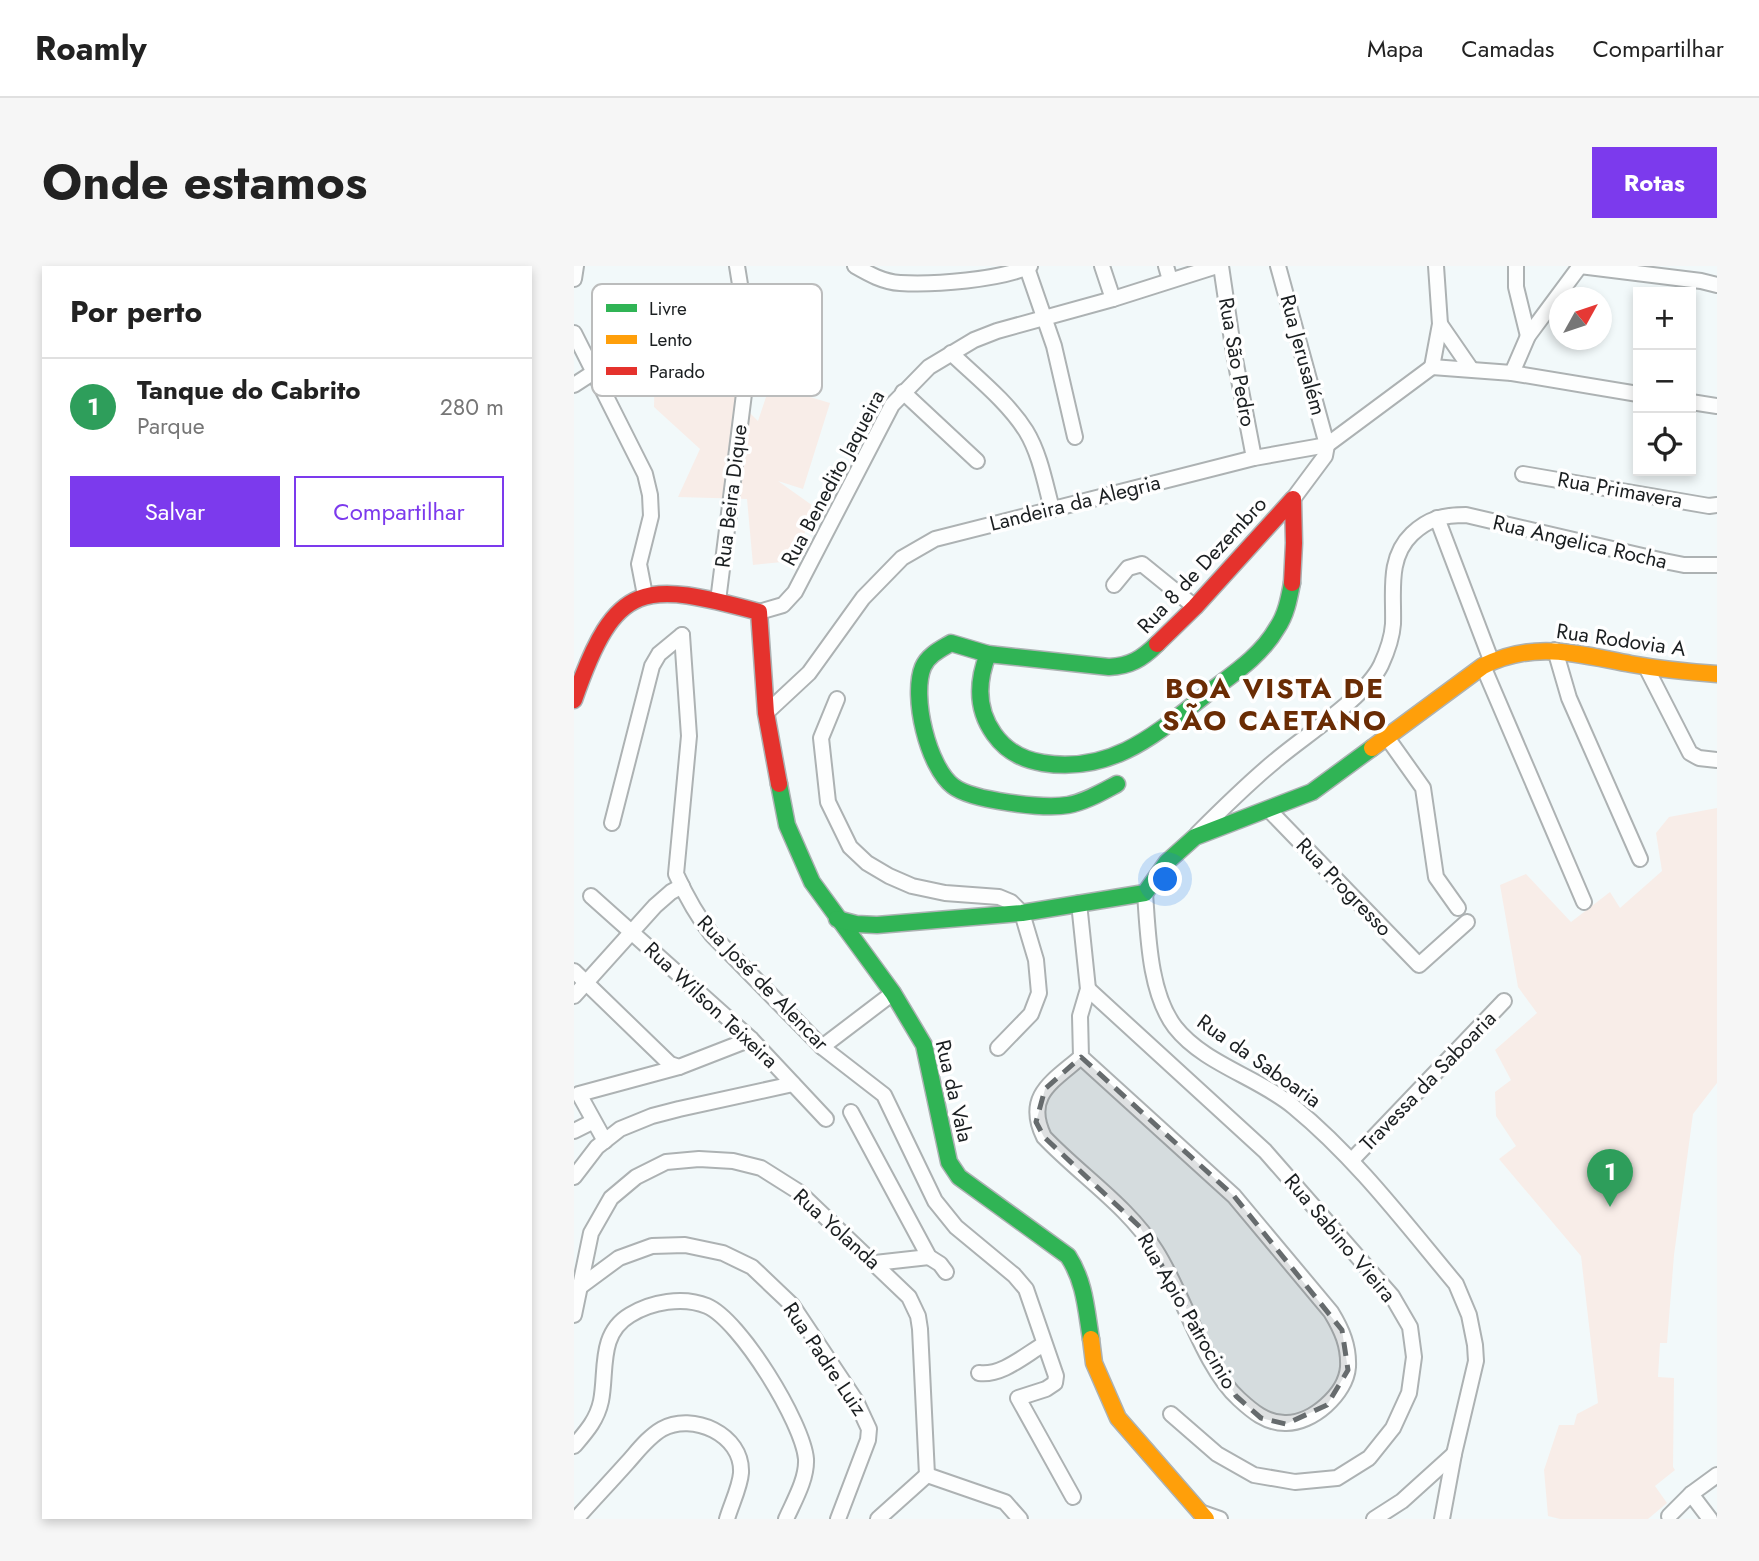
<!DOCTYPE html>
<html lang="pt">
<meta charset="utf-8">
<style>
body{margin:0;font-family:Jost,sans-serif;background:#f6f6f6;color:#222}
.controls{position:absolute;right:21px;top:21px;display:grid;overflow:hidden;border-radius:0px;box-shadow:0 4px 10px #0003}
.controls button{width:63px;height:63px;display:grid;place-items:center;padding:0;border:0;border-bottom:2px solid #e0e0e0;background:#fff;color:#222;font:35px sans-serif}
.compass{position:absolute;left:975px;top:21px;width:63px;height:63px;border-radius:50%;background:#fff;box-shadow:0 4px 10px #0003;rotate:50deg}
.you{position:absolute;left:592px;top:614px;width:24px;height:24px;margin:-18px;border:5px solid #fff;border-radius:50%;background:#1a73e8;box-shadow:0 0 0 10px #1a73e833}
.badge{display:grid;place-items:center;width:46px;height:46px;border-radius:50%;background:#7c3aed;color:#fff;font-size:23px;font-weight:700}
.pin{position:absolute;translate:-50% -58px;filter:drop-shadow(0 2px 4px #0008)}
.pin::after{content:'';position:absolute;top:37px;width:24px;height:21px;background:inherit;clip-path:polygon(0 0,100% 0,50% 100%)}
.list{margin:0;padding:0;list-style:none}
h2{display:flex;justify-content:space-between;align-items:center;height:91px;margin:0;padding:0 28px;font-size:30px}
h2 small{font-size:23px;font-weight:400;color:#767676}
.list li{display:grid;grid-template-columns:46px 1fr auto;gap:21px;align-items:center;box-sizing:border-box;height:98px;padding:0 28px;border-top:2px solid #e0e0e0}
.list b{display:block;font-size:26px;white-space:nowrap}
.list p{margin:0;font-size:23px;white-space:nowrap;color:#767676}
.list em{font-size:23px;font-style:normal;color:#767676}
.actions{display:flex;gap:14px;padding:21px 28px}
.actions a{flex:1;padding:16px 0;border:2px solid #7c3aed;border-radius:0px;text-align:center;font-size:24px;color:#7c3aed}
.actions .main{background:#7c3aed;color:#fff}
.icon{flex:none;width:38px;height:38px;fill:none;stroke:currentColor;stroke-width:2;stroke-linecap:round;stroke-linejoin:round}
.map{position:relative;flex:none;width:1143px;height:1253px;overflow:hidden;border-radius:0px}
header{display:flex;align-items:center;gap:42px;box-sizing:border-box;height:98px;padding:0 35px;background:#fff;border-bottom:2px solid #e0e0e0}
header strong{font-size:33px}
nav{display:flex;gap:38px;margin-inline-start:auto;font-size:24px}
.intro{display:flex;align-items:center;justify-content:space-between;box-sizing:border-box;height:168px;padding:0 42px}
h1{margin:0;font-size:49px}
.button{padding:18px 32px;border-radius:0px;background:#7c3aed;color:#fff;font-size:24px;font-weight:700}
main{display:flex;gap:42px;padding:0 42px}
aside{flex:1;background:#fff;border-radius:0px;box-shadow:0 4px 10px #0003}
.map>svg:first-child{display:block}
.green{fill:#f8ede8}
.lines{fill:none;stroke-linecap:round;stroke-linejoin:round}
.street-casing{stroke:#adb2b3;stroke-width:18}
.fast-casing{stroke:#adb2b3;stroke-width:19}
.slow-casing{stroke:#adb2b3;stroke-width:19}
.jam-casing{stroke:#adb2b3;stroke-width:19}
.street{stroke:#fdfefe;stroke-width:14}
.fast{stroke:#30b455;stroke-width:16}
.slow{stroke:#ff9f0a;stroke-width:16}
.jam{stroke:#e5322d;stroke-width:16}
.marked{fill:#666b6d;fill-opacity:0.2;stroke:#666b6d;stroke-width:5;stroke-dasharray:14 9;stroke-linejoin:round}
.labels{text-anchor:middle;stroke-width:7;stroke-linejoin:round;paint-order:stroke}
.street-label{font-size:21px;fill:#1b1f21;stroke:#fff}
.district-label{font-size:28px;font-weight:bold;letter-spacing:2px;fill:#6a2c04;stroke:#fff}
.key{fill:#fff;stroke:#bbbcbc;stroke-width:2}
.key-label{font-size:19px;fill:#1b1f21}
</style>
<header>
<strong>Roamly</strong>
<nav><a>Mapa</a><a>Camadas</a><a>Compartilhar</a></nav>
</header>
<div class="intro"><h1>Onde estamos</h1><a class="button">Rotas</a></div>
<main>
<aside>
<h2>Por perto<small></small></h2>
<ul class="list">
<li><span class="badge" style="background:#2e9e5b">1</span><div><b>Tanque do Cabrito</b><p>Parque</p></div><em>280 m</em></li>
</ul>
<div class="actions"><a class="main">Salvar</a><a>Compartilhar</a></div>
</aside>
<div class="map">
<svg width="1143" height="1253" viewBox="0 0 1143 1253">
<rect width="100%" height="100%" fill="#f2f9fa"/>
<g class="green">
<path d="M147,82L175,115L170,141L184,155L196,119L256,137L229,223L204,215L242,242L218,295L179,299L173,233L104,231L126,183L80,141L81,97Z"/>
<path d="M1143,542V817L1119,848L1100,989L1093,1077H1086L1084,1111L1100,1112L1099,1201L1101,1204L1081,1220L1093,1237L1074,1253H986L974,1250L970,1204L985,1159H1000L1003,1148L1024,1137L1007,990L925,893L942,880L922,850L921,826L937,814L921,784L963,747L944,721L926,619L952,608L997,656L1036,626L1046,642L1088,605L1082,567L1095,551Z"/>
</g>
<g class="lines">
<g class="street-casing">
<g id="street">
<path d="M281,0C295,8 309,16 326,17C359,19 427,14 456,0"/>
<path d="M528,0L539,33"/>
<path d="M592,0L596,14"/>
<path d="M647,0L660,88L680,192"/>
<path d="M704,0L753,179L751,190L719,233"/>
<path d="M942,0V21L954,70"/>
<path d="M1006,0L1127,15L1143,19"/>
<path d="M453,2L480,80L501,171"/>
<path d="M0,13L2,0"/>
<path d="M866,58L897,103"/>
<path d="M0,67L71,208L76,229L77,250L65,298L71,329"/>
<path d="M377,87C402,111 433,135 452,165C466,188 471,217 478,243"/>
<path d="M858,101L938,107L1064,128"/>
<path d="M858,101L866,58L862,0"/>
<path d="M938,107L954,70L1006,0"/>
<path d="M0,119L20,106"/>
<path d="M329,126L403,195"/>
<path d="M1117,136L1143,140"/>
<path d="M949,208L1135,240L1143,239"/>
<path d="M863,252L917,394"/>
<path d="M540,319L554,302L568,298L621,341"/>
<path d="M144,335L176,80L163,0"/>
<path d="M185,346L209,339L221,326L318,139L355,101L400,74L423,65L539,33L643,0"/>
<path d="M108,369L115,470L102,608C112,630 123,650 138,669L248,781L310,829L361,935L382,961L440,1009L452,1023L482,1110L481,1117L472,1123L444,1132L499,1231"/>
<path d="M981,384L995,432L1066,593"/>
<path d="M909,400L1010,636"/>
<path d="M1072,401L1116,487L1125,492L1143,494"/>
<path d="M263,433L247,472L254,536L276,581L293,597L315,610L338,620L371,627L425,631L437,636L448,647L462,694L465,727L457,748L424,782"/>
<path d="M192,447L235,407L289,332L328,292L361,273L680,192L753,179L858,101"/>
<path d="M812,470L849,522L862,611L884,642"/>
<path d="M695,544L845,699L893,656"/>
<path d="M38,557L78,400L85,388L108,369"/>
<path d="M623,568C648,543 673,518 701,495C730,470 791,432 807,399C813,386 818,373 819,358C820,326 813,292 838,268C855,252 870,249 892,249L1090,295L1110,299H1143"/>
<path d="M571,627C574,667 575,727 601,761C630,798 684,811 720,841C782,892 831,957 882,1018L895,1049L901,1079L902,1095L880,1188L868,1253"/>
<path d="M17,630L177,773L252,853"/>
<path d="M505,637L514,723L506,750L507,791L660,930L757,1046C768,1064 775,1080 774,1101C772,1128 738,1158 711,1157C692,1157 678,1145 665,1133C630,1102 609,1027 582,985C554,940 506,909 470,871C450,830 478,816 507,791"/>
<path d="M0,705L96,798L105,801L177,773"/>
<path d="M514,723L691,885L818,1030L836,1061L840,1091L835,1127L819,1162L795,1192L763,1212L721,1216L680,1209L643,1188L597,1148"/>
<path d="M0,730L81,640L97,626L108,620"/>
<path d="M248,781L319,727"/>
<path d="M277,846L355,991L366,998L372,1006"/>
<path d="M0,865L18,856"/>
<path d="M31,875L5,828L105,801"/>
<path d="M778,894L930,735"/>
<path d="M0,911L23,881L46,863L78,850L105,843L219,818"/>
<path d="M301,997L355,991"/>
<path d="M7,1020L45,992L78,980L111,979L149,987L178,1001L218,1039L282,1135L295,1163L294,1174L264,1253"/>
<path d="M0,1049L17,967L37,932L62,911L92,896L125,893L159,895L187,902L225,926L335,1031L344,1050L346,1063L353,1209"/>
<path d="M405,1107C428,1110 451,1089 470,1078"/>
<path d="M0,1180C12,1166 23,1154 27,1135C33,1105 24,1068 56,1049C77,1036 109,1030 133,1040C166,1054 229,1157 232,1193C233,1213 220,1235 212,1253"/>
<path d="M353,1209L431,1236L446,1253"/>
<path d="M1117,1228L1136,1253"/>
<path d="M626,1246L646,1253"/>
<path d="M1095,1250L1117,1228L1143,1209"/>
<path d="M2,1253C19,1234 36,1216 53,1197C63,1186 74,1171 88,1163C118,1146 169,1168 167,1207C166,1221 157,1239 153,1253"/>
<path d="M304,1253L353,1209"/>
<path d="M800,1253L828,1235L880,1188"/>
</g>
</g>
<g class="fast-casing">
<g id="fast">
<path d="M414,388C403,416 402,443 420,468C432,485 449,494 469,497C539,508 583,467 634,427C659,408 687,390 703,362C712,349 715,333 718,317"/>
<path d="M205,518L213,559L238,616L319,727L350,779L375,896L385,911L494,990C511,1016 512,1043 517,1073"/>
<path d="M543,518C528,526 511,536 494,539C471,543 398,535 379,520C354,501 337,430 349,401C354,389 367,383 377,377L414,388L535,401C556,400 568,393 583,378"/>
<path d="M263,653L282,658L303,659L448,647L571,627L593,596L621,571L738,526L798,482"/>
</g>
</g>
<g class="slow-casing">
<g id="slow">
<path d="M798,482L909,400C961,374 1003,388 1057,398C1085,403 1114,406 1143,408"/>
<path d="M517,1073L520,1097L544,1152L632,1253"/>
</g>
</g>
<g class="jam-casing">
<g id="jam">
<path d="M583,378L621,341L719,233L720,277L718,317"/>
<path d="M0,434C42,312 70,315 185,346L192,447L205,518"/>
</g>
</g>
<use href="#street" class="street"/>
<use href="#fast" class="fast"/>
<use href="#slow" class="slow"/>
<use href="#jam" class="jam"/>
</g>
<path class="marked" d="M507,791L660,930L768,1064L774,1104L753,1139L712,1158L687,1152L662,1130L566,961L470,871L462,856L471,823Z"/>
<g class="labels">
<g class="street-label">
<text transform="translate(729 89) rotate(75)" y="7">Rua Jerusalém</text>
<text transform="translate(663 96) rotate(80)" y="7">Rua São Pedro</text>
<text transform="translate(259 212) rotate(-62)" y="7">Rua Benedito Jaqueira</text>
<text transform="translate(1046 224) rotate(10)" y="7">Rua Primavera</text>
<text transform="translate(157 230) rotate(-83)" y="7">Rua Beira Dique</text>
<text transform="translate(501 237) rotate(-14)" y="7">Landeira da Alegria</text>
<text transform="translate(1006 276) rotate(13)" y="7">Rua Angelica Rocha</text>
<text transform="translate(628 299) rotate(-47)" y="7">Rua 8 de Dezembro</text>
<text transform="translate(1047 374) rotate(8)" y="7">Rua Rodovia A</text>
<text transform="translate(770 621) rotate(46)" y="7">Rua Progresso</text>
<text transform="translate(189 717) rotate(46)" y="7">Rua José de Alencar</text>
<text transform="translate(137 739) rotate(43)" y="7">Rua Wilson Teixeira</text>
<text transform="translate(685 795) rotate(35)" y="7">Rua da Saboaria</text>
<text transform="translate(854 815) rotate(-46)" y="7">Travessa da Saboaria</text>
<text transform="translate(380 825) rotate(77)" y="7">Rua da Vala</text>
<text transform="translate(263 963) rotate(42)" y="7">Rua Yolanda</text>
<text transform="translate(766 972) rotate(50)" y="7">Rua Sabino Vieira</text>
<text transform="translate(613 1045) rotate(60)" y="7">Rua Apio Patrocinio</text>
<text transform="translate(251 1093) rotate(56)" y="7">Rua Padre Luiz</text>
</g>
<g class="district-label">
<text x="701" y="432">BOA VISTA DE<tspan x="701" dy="32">SÃO CAETANO</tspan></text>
</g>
</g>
<rect x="18" y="18" width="230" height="112" rx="10" class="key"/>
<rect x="32" y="38" width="31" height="8" fill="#30b455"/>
<rect x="32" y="69" width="31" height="9" fill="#ff9f0a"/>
<rect x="32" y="101" width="31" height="8" fill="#e5322d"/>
<g class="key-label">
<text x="75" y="49">Livre</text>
<text x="75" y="80">Lento</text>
<text x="75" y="112">Parado</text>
</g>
</svg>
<div class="controls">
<button>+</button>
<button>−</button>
<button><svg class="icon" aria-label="locate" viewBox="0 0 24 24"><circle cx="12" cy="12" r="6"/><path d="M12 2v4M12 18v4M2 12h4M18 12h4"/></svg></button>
</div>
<svg class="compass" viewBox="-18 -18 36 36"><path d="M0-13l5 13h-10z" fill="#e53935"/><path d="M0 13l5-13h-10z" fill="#767676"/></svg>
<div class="you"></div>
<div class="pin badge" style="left:1036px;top:941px;background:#2e9e5b">1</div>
</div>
</main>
